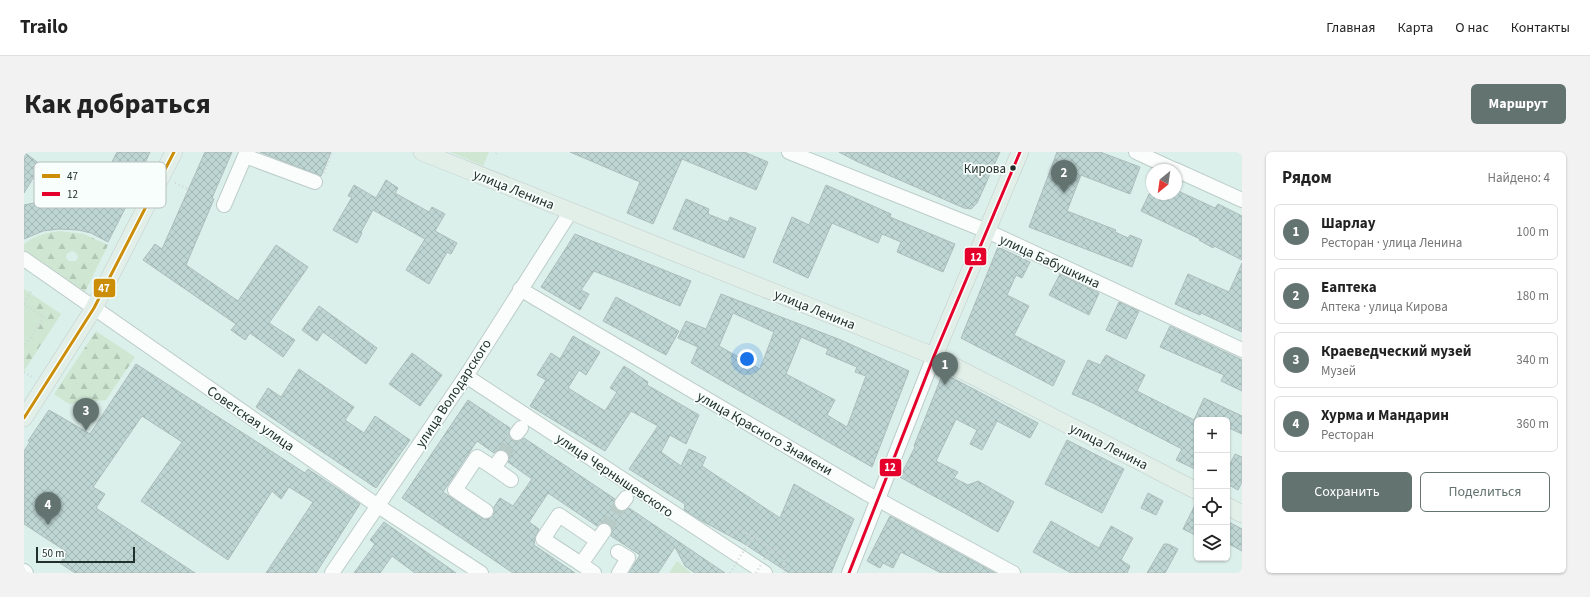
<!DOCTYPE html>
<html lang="ru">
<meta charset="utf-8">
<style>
body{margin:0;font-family:"Source Sans 3",sans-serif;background:#f2f2f2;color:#222}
.controls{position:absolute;right:12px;bottom:12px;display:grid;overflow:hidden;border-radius:6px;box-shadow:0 1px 3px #0004}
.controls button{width:36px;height:36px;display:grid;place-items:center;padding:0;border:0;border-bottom:1px solid #e0e0e0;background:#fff;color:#222;font:20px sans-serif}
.compass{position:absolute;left:1122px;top:12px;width:36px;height:36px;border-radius:50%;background:#fff;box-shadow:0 1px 3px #0004;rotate:209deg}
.scale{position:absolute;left:12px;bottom:10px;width:99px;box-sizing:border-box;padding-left:4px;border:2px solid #22302c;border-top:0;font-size:11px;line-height:14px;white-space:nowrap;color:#22302c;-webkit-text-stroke:3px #f7fefc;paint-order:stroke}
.you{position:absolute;left:723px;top:207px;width:14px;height:14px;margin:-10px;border:3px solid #fff;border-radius:50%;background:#1a73e8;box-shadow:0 0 0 6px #1a73e833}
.badge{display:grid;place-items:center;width:26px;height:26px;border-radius:50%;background:#63736f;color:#fff;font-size:13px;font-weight:700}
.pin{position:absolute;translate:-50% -33px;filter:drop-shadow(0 1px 2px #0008)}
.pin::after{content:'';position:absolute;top:21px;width:14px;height:12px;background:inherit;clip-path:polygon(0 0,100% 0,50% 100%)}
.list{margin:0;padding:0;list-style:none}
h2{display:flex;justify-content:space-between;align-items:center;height:52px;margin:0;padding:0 16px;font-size:17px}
h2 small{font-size:13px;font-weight:400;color:#767676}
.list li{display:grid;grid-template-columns:26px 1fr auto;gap:12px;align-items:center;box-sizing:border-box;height:56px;margin:0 8px 8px;padding:0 8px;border:1px solid #e0e0e0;border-radius:6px}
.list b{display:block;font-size:15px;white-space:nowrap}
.list p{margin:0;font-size:13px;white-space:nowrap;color:#767676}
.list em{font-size:13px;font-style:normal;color:#767676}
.actions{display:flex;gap:8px;padding:12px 16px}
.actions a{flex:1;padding:9px 0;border:1px solid #63736f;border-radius:6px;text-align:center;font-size:14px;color:#63736f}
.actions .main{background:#63736f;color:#fff}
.icon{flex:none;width:22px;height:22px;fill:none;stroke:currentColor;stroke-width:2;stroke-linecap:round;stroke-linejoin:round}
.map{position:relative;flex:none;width:1218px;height:421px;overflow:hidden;border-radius:6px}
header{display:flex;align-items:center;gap:24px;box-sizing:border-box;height:56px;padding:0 20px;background:#fff;border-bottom:1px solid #e0e0e0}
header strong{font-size:19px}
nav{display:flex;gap:22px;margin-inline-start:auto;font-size:14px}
.intro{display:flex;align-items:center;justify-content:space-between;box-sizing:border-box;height:96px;padding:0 24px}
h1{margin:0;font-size:28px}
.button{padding:10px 18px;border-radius:6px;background:#63736f;color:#fff;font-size:14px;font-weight:700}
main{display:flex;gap:24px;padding:0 24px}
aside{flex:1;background:#fff;border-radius:6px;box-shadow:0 1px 3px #0004}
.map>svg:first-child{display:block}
.green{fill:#cfe7d2}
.forest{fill:url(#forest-firs);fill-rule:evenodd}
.building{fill:url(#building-cross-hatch);stroke:#adbcba;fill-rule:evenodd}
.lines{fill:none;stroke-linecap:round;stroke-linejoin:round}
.minor-tunnel{stroke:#b7cac5;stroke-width:14;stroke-dasharray:14 7;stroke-linecap:butt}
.minor-casing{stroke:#bdcdc9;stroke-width:16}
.major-casing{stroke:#c2ccca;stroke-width:18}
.path{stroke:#d0d6d5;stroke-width:2.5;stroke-dasharray:1 3;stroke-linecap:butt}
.minor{stroke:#fafdfc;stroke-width:14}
.major{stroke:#e2efe9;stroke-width:17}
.path-bridge{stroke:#d0d6d5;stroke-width:2.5;stroke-dasharray:1 3;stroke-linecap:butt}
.bus-1-casing{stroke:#f7fefc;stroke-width:6}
.bus-2-casing{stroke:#f7fefc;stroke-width:6}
.bus-1{stroke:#cc8e09;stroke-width:3}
.bus-2{stroke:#e4002b;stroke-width:3}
.bus-dot{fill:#22302c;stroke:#f7fefc;stroke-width:1.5}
.labels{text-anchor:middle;stroke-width:3.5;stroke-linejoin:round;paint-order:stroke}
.bus-label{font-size:13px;fill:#22302c;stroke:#f7fefc;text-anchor:end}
.street-label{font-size:14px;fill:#22302c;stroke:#f7fefc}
.key{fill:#f7fefc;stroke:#b7c0be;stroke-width:1}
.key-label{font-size:11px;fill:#22302c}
.line-badge{stroke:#f7fefc;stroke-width:1.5}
.badge-label{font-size:11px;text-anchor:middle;font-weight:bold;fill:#fff}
</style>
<header>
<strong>Trailo</strong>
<nav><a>Главная</a><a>Карта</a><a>О нас</a><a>Контакты</a></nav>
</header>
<div class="intro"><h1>Как добраться</h1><a class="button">Маршрут</a></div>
<main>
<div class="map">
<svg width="1218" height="421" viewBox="0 0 1218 421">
<defs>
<pattern id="forest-firs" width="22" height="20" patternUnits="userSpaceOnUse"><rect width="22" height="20" fill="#cfe7d2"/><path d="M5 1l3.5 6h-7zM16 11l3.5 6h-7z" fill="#b1c6b4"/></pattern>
<pattern id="building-cross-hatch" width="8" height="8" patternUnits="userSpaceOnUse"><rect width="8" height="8" fill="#bdd5d3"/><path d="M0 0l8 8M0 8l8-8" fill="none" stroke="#a2b7b5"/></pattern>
</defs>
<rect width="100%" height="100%" fill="#dcf0eb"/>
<g class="green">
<path d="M426,0H465L459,14Z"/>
<path d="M0,137L37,162L0,219Z"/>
<path d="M653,409L667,421H645Z"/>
</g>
<g class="forest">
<path d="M36,79L60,82L84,93L60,142L0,100V92C11,83 22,81 36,79ZM48,99L52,101L54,105L52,109H45L42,106L43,102Z"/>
<path d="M11,145L37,162L0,218V198L22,164L5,154Z"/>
<path d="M72,179L111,205L82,248L45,252L30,242Z"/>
</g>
<g class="building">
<path d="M0,0L17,13L0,41Z"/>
<path d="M93,0H126L116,22L118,23L84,90L67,81L54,78L35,77L19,79L0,87V53L25,48L51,47V42H63L71,44Z"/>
<path d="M181,0H208L188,46L190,47L162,113L214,149L252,93L284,115L245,171L271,188L259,205L226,181L221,188L207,178L212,172L119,108L131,92L138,97Z"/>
<path d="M236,0H307L297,24Z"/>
<path d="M546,0H720L744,10L732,38L658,7L629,72L603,61L616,30Z"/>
<path d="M815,0H976L953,51L947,57L940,56L832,9Z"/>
<path d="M1033,0H1076L1116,15L1106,42L1057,23L1043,59L1092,78L1091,80L1104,86L1106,83L1118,88L1108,115L1005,75Z"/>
<path d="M362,28L374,36L371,41L405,60L408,55L421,62L411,79L433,91L427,102L423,100L405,132L382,118L401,87L349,58L337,80L338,81L333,91L309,78L328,45L324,44L330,33L352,46Z"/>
<path d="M802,33L867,62L866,65L931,92L919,120L873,100L877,90L858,82L854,91L808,71L784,126L749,110L768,65L785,73Z"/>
<path d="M1152,38L1191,56L1194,52L1218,64V108L1190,94L1189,96L1175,88L1176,87L1117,59L1125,42H1152Z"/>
<path d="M662,47L685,57L684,62L704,70L706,65L732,76L720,106L649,77Z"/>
<path d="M551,82L667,129L656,154L570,119L557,138L565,142L556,158L517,135Z"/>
<path d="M974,95L1006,110L998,126L992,123L983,143L1005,154L990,183L1041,209L1029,234L937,186Z"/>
<path d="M1218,111V180L1177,161L1176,163L1151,152L1164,122L1205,140Z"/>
<path d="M1036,122L1075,141L1065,163L1025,143Z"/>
<path d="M697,142L817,188L885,219L848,315L667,211L674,195L654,186L662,169L682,177ZM709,161L750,180L736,217L695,194ZM777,185L804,197L802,202L833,215L831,220L842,224L823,275L803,263L811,248L762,222Z"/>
<path d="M592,145L655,179L642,203L579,169Z"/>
<path d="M1095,150L1115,159L1102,187L1082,178Z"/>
<path d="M295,154L353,196L342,212L299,180L293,189L278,178Z"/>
<path d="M1146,174L1218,208V239L1197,229L1200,223L1136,195Z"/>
<path d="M549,184L576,200L562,223L555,218L544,236L581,259L593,240L586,236L600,214L624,230L623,233L675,263L662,292L646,283L637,300L657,314L665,297L682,305L678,314L756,366L770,332L830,367L807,421H765L719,391L678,369L660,358L661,352L605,317L634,274L607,259L581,299L506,254L522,228L513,223L527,201L536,207Z"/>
<path d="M388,201L418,223L396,254L365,232Z"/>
<path d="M1082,203L1121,223L1113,239L1170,268L1180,246L1218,264V282L1203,275V268H1170L1173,270V318L1152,308L1158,297L1069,251L1048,242L1064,208L1076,213Z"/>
<path d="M112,212L281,321L284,317L336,352L292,421H242L289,350L265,335L257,347L248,339L204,408L117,349L158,290L118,264L69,335L81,342L72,356L171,421H51L36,411L43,400L0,372V299L6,290L4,289L25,258L66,282Z"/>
<path d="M275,217L330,255L321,268L340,281L351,264L386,288L352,336L232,255L244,236L257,245Z"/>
<path d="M919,221L1014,271L1006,286L973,269L958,298L946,292L953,278L932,267L912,309L934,320L930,326L944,333L954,329L990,350L974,380L876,325L891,295L890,294Z"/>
<path d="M444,248L486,276L485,284L488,288L496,289L500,286L591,347L590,354L593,358L601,359L605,356L701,421H671L661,414L651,395L634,421H605L616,403L587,384L588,379L585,372L580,371L573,374L524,341L505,370L515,377L511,386L510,393L551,421H489L378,346ZM453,289L470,301L474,298L482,299L485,303L484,310L508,327L489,354L476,346L470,355L469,364L461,368L419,340Z"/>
<path d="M1043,288L1100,317L1078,361L1021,332Z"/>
<path d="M1211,302L1218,305V330L1214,338L1203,332V318Z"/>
<path d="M1124,341L1139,349L1132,363L1117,356Z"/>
<path d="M1173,349V384L1159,377Z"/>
<path d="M866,364L971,421H917L877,400L869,416L859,411L856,416L843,409Z"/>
<path d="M1027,369L1075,396L1087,374L1109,386L1097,408L1106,414L1103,421H1047L1009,400Z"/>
<path d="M1203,369L1218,377V399L1203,391Z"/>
<path d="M360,370L432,421H391L368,404L356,421H330L351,392L346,388Z"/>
<path d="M1140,392H1144L1154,397L1141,421H1123Z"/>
</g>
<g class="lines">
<g class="minor-tunnel">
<path d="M477,306L493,281"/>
<path d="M580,379L598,351"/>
</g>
<g class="minor-casing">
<g id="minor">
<path d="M765,0L963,79L1218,198"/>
<path d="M1112,0L1151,18"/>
<path d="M1152,18L1218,48"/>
<path d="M200,53L221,4L291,30"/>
<path d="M0,107L354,354L457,421"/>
<path d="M496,137L842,341L989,421"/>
<path d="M442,224L741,421"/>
<path d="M493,281L497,276"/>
<path d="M470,316L487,328"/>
<path d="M598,351L602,346"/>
<path d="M462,359L431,338L453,305L470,316L477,306"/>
<path d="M594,400L604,406L595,421"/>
<path d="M557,412L519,387L535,363L566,384"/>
<path d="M0,419L2,421"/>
<path d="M308,421L442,224L547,59"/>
<path d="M570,421L557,412L580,379"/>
<path d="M825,421L910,204"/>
</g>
</g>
<g class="major-casing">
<g id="major">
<path d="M398,0L910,204L1173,339"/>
<path d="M910,204L996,0"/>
<path d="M0,266L70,156L150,0"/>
<path d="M1203,354L1218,362"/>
</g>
</g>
<g class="path">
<path d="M472,2L473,0"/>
<path d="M300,21L308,0"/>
<path d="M151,31L164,37"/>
<path d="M0,151L8,138"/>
<path d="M0,152L20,165L0,195"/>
<path d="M0,220L10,226"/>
<path d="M707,384L715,376L760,404V421"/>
</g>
<use href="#minor" class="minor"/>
<use href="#major" class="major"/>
<g class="path-bridge">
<path d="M706,421L729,384"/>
<path d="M732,421L747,396"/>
</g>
<g class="bus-1-casing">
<path id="bus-1" d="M0,266L70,156L150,0"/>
</g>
<g class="bus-2-casing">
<path id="bus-2" d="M825,421L910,204L996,0"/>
</g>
<use href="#bus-1" class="bus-1"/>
<use href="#bus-2" class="bus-2"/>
</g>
<circle class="bus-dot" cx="989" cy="16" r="3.5"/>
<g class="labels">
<g class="bus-label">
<text x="982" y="21">Кирова</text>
</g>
<g class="street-label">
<text transform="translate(490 37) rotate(22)" y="5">улица Ленина</text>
<text transform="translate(1026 109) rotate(25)" y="5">улица Бабушкина</text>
<text transform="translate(791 157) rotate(22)" y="5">улица Ленина</text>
<text transform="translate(429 241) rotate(-57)" y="5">улица Володарского</text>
<text transform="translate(227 266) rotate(35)" y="5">Советская улица</text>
<text transform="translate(741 281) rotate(30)" y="5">улица Красного Знамени</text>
<text transform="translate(1085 294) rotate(27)" y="5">улица Ленина</text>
<text transform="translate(591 323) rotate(34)" y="5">улица Чернышевского</text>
</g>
</g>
<rect x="10" y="10" width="132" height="46" rx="6" class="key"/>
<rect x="18" y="22" width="18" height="4" fill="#cc8e09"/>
<rect x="18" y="40" width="18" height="4" fill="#e4002b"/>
<g class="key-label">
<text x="43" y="28">47</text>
<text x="43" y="46">12</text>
</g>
<g class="line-badge">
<rect x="940" y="95" width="23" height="19" rx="4" fill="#e4002b"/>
<rect x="69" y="126" width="23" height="20" rx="4" fill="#cc8e09"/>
<rect x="855" y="306" width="23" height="19" rx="4" fill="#e4002b"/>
</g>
<g class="badge-label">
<text x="952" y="109">12</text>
<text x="80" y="140">47</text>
<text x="866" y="319">12</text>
</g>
</svg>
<div class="controls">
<button>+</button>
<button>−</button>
<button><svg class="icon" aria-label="locate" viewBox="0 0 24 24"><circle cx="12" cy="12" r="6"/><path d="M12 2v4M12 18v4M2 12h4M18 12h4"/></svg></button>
<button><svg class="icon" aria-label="layers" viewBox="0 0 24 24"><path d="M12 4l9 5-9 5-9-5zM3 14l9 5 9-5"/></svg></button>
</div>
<svg class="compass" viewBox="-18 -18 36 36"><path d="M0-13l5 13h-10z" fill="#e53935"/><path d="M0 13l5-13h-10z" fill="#767676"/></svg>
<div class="scale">50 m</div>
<div class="you"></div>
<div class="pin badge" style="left:921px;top:233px">1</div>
<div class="pin badge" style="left:1040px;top:41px">2</div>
<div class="pin badge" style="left:62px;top:279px">3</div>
<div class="pin badge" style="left:24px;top:373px">4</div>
</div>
<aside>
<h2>Рядом<small>Найдено: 4</small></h2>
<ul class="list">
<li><span class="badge">1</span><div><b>Шарлау</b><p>Ресторан · улица Ленина</p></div><em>100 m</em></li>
<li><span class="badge">2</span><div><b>Еаптека</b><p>Аптека · улица Кирова</p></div><em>180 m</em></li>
<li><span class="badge">3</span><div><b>Краеведческий музей</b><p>Музей</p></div><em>340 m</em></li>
<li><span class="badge">4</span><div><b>Хурма и Мандарин</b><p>Ресторан</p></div><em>360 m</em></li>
</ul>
<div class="actions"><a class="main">Сохранить</a><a>Поделиться</a></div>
</aside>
</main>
